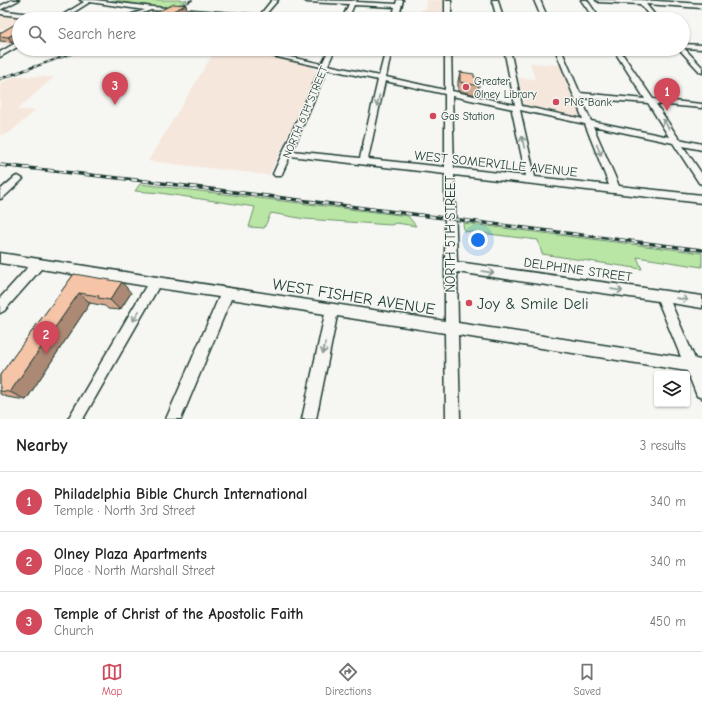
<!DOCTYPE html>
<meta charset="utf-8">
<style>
body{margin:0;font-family:"Comic Neue",sans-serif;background:#f6f6f6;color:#222}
.controls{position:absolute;right:12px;bottom:12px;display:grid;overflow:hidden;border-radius:4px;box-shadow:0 1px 3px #0004}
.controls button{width:36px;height:36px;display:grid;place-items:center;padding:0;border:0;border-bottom:1px solid #e0e0e0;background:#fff;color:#222;font:20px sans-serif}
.you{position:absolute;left:478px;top:240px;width:14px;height:14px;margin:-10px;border:3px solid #fff;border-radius:50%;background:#1a73e8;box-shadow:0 0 0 6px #1a73e833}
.badge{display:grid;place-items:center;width:26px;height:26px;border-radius:50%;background:#d1495b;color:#fff;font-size:13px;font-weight:700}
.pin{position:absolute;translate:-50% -33px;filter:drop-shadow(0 1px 2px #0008)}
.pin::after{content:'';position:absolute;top:21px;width:14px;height:12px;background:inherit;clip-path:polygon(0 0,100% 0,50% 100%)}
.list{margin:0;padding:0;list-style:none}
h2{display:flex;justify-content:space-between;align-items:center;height:52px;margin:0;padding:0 16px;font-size:17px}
h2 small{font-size:13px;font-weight:400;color:#767676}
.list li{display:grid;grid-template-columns:26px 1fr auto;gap:12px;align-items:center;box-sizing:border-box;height:60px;padding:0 16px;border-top:1px solid #e0e0e0}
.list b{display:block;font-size:15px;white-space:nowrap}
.list p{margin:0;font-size:13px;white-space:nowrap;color:#767676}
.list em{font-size:13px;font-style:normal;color:#767676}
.icon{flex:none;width:22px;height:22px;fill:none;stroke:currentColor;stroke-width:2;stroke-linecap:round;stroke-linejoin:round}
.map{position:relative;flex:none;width:702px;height:419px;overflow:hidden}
.search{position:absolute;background:#fff;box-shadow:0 1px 3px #0004;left:12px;right:12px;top:12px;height:44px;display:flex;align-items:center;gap:10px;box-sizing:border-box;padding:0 14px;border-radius:22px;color:#767676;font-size:15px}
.sheet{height:232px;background:#fff}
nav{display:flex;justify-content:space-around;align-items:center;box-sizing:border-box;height:56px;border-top:1px solid #e0e0e0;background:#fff;font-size:11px;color:#767676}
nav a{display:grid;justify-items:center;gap:2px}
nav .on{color:#d1495b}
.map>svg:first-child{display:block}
.built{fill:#f6e7dc}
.green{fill:#b9e6a5;stroke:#6c926c}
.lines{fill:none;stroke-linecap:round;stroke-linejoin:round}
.minor-casing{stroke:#1f3d34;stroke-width:3}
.minor{fill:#f6f6f2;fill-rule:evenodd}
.rail-far2-casing{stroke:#1f3d34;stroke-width:2}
.rail-far1-casing{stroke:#1f3d34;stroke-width:2.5}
.rail-casing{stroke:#1f3d34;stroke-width:3.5}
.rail-far2{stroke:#f6f6f2;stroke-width:1;stroke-dasharray:3.5;stroke-linecap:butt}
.rail-far1{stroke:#f6f6f2;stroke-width:1.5;stroke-dasharray:4.5;stroke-linecap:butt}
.rail{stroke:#f6f6f2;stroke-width:2;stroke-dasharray:6;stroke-linecap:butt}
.wall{fill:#d4a990;stroke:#1f3d34}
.shaded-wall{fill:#ac8975;stroke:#1f3d34}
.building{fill:#f6c4a7;stroke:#1f3d34}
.oneway{stroke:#8a9a93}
.poi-dot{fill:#d1495b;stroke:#f6f6f2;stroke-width:1.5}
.labels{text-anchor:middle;stroke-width:3;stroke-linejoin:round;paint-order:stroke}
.far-poi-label{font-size:11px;fill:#1f3d34;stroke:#f6f6f2;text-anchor:start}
.far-street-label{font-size:11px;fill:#1f3d34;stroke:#f6f6f2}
.street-label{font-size:13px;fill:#1f3d34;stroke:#f6f6f2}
.near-street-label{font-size:16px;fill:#1f3d34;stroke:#f6f6f2}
.near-poi-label{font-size:16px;fill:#1f3d34;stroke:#f6f6f2;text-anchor:start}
</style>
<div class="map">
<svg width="702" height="419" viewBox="0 0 702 419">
<rect width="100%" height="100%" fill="#f6f6f2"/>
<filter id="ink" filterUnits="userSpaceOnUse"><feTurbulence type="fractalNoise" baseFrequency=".025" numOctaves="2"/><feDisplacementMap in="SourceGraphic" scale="8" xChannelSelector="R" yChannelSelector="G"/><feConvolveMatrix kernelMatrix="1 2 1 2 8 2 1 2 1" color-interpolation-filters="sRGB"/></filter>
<g filter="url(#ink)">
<g class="built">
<path d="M425,0H443V19H421L422,9H426L427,1Z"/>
<path d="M0,14L40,19H19V41L13,45L0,44V34L7,30L0,29Z"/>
<path d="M216,49H233L311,66L318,72L269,175L148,161Z"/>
<path d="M530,63L560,65L582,117L525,105L518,78L535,79Z"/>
<path d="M17,76L54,77L17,110H36L8,134L0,135V83Z"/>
</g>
<g class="green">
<path d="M113,0H187L172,8L111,1Z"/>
<path d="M140,184L408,216L416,226L396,223L391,225L305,219L271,213L264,228L249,227L255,207L160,193L135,191Z"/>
<path d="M463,223L702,253V267L637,257L642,269L542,254L538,240L464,231Z"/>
</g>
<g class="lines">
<g class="minor-casing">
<g id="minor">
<path d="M12,0H19L0,10V6Z"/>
<path d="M80,0H95L153,7L260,15L272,0H278L265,15L297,17L300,19H256L257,18L151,10L126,19H117L145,10L90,2L63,19H56L84,2Z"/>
<path d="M304,0L351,1L357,0L356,2L396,4L397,0H403L398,19H392L395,7L354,5L348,19H342L349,4L307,2Z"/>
<rect x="445" y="0" width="6" height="19"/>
<path d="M492,0H498L503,19H497Z"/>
<path d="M534,0H540L548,19H542Z"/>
<path d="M581,0H587L600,19H594Z"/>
<path d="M596,0H641L702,4V8L646,4L658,19H652L640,4L599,2Z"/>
<path d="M0,10L51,17L54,19H39L0,14Z"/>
<path d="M19,41V46L0,57V52Z"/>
<path d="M683,44L702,45V49L684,48L702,67V73L700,72L679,49H683Z"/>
<path d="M242,49H254L322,64L329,49H335L328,65L379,76L386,49H392L386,77L445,90V49H451L452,91L515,105L504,49H510L522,106L583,119L555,49H561L580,93L645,99L613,49H619L653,99L702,104V108L656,104L679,139L702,144V150L683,146L702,174V184L699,183L673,143L593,126L619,186L702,195V203L454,175L457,262L702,296V308L671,303L695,359L702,360V398L697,396L687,371L458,335L460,419H446L445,333L337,316L316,419H302L325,314L231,299L181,419H166L219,297L158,288L83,419H68L146,286L41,269L4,311L0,313V298L28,267L0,263V253L445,321V174L290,156L281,176H275L273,174L321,67ZM327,69L378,80L360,158L292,151ZM385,81L445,94V167L368,159ZM452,96L513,109L512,111L526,176L454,168ZM581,98L648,103L669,137L591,121ZM520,110L585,124L609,185L535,177ZM457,272L658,301L681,357L458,323Z"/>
<path d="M18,176L23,179L21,181L3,198L0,199V190L15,177Z"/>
</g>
</g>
<use href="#minor" class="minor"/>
<g class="rail-far2-casing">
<g id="rail-far2">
<path d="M154,19L192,0"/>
<path d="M34,67L85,49"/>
</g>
</g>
<g class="rail-far1-casing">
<path id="rail-far1" d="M0,79L36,66"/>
</g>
<g class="rail-casing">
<path id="rail" d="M0,165L145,181L702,250"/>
</g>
<use href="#rail-far2" class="rail-far2"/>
<use href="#rail-far1" class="rail-far1"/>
<use href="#rail" class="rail"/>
</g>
<g class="wall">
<path d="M19,22V38L12,42L0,41V33Z"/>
<path d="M460,72L474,77L479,86L477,95L458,91V81Z"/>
<path d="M74,274L131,293L120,310L108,309L105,306L90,303L26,400L7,397L0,394V375Z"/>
</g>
<g class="shaded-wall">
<path d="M186,5L189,15L180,19H155Z"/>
<path d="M19,31V38L12,42L8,37Z"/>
<path d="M122,282L131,293L120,310L110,300Z"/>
<path d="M79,293L90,303L26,400L10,392Z"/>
</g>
<g class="building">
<path d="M174,4L186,5L155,19H142Z"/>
<path d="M506,15L518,17L519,19H507Z"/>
<path d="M29,17L42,18L39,19H25Z"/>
<path d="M19,22V31L8,37L0,36V33Z"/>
<path d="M460,72L474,74V77L478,78L479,86L460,82Z"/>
<path d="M74,274L122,282L110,300L98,298L99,296L79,293L10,392L0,391V375Z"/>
</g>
<defs><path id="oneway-shaft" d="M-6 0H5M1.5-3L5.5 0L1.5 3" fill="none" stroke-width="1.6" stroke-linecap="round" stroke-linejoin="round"/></defs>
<g class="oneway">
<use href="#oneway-shaft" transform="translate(378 101) rotate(103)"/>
<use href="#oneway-shaft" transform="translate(666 124) rotate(-123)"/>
<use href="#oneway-shaft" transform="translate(523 142) rotate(-102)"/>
<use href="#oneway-shaft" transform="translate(599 150) rotate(67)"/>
<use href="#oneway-shaft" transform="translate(488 272) rotate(8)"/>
<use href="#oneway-shaft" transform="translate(617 290) rotate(8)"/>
<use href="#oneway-shaft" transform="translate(682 299) rotate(8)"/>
<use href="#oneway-shaft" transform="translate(136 316) rotate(120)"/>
<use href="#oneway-shaft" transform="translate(324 348) rotate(102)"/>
</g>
</g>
<g class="poi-dot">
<circle cx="466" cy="87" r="4"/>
<circle cx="556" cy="102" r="4"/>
<circle cx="433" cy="116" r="4"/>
<circle cx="469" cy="303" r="4"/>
</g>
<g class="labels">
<g class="far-poi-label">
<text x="474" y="85">Greater<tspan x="474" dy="13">Olney Library</tspan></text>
<text x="564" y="106">PNC Bank</text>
<text x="441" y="120">Gas Station</text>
</g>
<g class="far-street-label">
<text transform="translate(305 112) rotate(-67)" y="4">NORTH 6TH STREET</text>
</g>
<g class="street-label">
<text transform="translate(496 163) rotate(6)" y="5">WEST SOMERVILLE AVENUE</text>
<text transform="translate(450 234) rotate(-90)" y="5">NORTH 5TH STREET</text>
<text transform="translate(578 269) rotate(8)" y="5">DELPHINE STREET</text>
</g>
<g class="near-street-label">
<text transform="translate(354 296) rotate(9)" y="6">WEST FISHER AVENUE</text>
</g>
<g class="near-poi-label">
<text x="477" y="309">Joy &amp; Smile Deli</text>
</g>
</g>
</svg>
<div class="controls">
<button><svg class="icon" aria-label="layers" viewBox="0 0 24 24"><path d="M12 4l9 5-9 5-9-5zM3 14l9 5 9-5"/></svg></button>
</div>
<div class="you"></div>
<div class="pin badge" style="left:667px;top:111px">1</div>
<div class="pin badge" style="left:46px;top:354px">2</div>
<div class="pin badge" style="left:115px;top:105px">3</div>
<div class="search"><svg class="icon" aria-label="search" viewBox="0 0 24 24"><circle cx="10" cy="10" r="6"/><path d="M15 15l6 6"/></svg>Search here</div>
</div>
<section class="sheet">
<h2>Nearby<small>3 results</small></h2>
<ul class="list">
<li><span class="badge">1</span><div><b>Philadelphia Bible Church International</b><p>Temple · North 3rd Street</p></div><em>340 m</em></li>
<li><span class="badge">2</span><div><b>Olney Plaza Apartments</b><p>Place · North Marshall Street</p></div><em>340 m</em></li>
<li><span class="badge">3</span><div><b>Temple of Christ of the Apostolic Faith</b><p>Church</p></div><em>450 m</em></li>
</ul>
</section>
<nav>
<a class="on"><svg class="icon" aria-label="map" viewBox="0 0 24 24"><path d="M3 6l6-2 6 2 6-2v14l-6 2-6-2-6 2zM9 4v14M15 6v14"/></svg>Map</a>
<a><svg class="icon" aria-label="directions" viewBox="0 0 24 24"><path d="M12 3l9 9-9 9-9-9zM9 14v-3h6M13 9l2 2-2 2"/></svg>Directions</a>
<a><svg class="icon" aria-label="saved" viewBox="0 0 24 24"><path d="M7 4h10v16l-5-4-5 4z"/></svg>Saved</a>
</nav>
